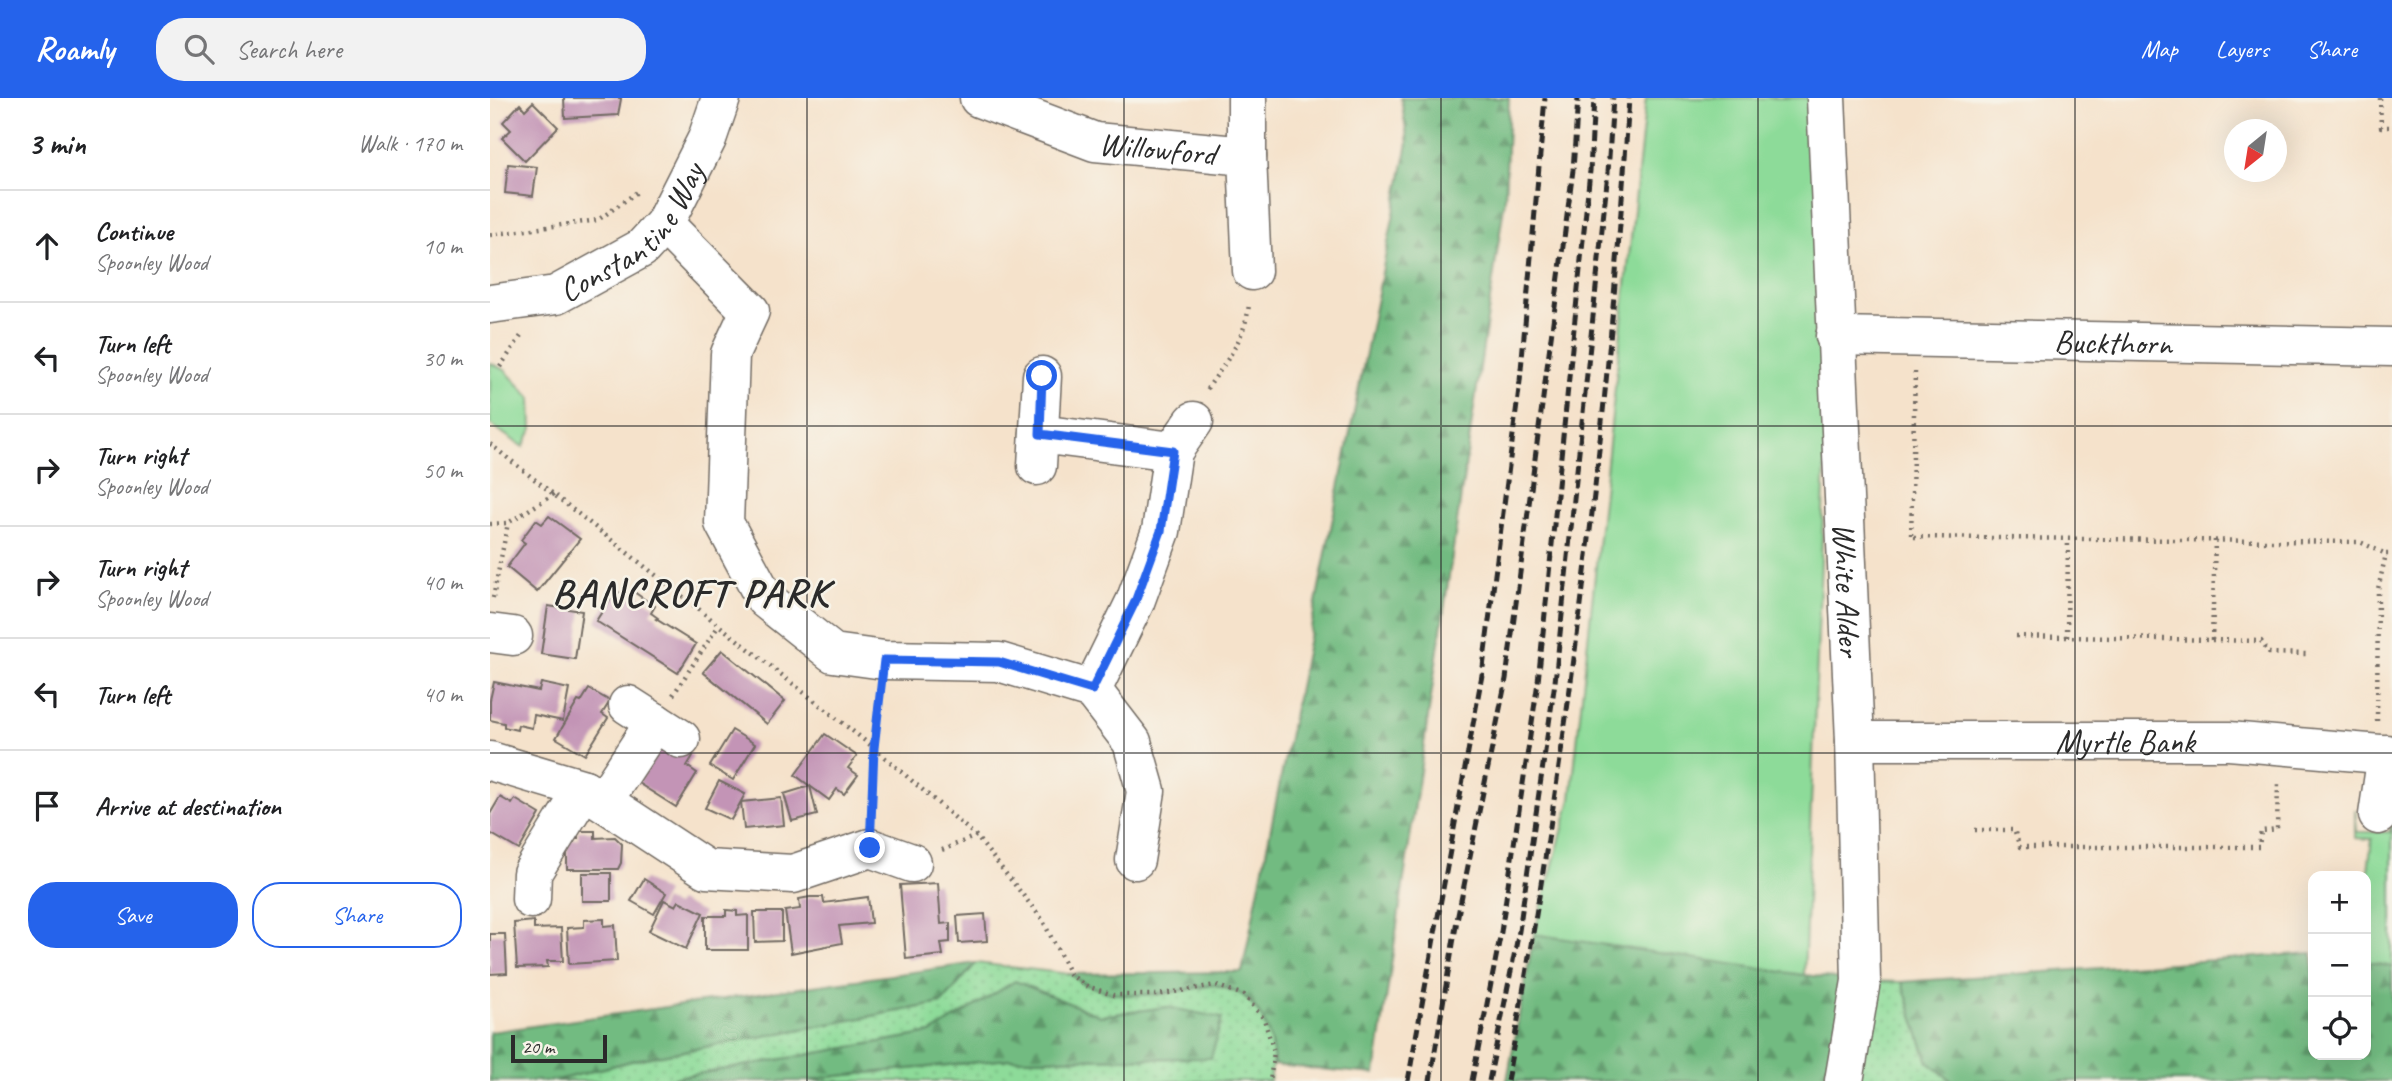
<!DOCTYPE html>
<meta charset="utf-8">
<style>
body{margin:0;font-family:Caveat,sans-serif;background:#f2f2f2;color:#202124}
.controls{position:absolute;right:21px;bottom:21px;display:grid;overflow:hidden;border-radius:14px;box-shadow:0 7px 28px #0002}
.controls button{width:63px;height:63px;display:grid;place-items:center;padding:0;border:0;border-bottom:2px solid #e0e0e0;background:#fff;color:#202124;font:35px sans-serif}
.compass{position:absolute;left:1734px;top:21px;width:63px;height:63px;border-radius:50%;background:#fff;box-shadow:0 7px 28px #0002;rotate:210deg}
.scale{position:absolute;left:21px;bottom:18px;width:96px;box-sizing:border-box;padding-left:7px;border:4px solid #2b2b2b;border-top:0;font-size:19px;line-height:24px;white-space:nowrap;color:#2b2b2b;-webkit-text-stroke:5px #f7f3e8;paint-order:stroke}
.stop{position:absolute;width:21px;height:21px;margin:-16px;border:5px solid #2563eb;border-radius:50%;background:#fff}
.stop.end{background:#2563eb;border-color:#fff;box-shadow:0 2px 7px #0008}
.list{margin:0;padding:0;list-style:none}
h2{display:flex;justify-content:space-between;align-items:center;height:91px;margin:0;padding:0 28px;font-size:30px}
h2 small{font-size:23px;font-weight:400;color:#757577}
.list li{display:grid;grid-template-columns:46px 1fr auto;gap:21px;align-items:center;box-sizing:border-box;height:112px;padding:0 28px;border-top:2px solid #e0e0e0}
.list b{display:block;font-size:26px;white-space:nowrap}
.list p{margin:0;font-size:23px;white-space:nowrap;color:#757577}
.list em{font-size:23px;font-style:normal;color:#757577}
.actions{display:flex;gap:14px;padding:21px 28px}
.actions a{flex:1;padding:16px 0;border:2px solid #2563eb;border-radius:28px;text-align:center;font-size:24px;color:#2563eb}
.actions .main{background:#2563eb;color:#fff}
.icon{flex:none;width:38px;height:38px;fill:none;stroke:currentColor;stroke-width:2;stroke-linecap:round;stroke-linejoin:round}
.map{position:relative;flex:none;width:1902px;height:983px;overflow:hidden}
header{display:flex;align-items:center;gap:42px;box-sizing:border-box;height:98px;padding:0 35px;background:#2563eb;color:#fff}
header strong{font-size:33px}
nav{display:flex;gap:38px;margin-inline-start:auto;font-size:24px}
.search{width:490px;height:63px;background:#f2f2f2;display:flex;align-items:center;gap:18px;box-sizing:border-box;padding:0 24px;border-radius:28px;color:#757577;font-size:26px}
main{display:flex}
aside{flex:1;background:#fff}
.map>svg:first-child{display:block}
.grass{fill:url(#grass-dots);stroke:#5c8362;stroke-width:2}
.forest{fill:url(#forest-firs);stroke:#4e7356;stroke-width:2}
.park{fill:#8ddb99;stroke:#5c8362;stroke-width:2}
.building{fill:#c394b6}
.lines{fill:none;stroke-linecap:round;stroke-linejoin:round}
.minor-casing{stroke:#726b63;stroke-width:41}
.path{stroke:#726b63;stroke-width:4.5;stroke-dasharray:2 5;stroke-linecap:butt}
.minor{stroke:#fff;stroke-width:38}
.rail{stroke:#2b2b2b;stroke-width:5;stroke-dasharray:10 5;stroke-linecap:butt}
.route{stroke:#2563eb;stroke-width:9}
.grid{fill:none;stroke:#2b2b2b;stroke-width:2;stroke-opacity:0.55}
.labels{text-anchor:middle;stroke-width:5;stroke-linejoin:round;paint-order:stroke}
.street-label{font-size:33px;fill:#2b2b2b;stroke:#f7f3e8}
.district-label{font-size:40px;font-weight:bold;letter-spacing:2px;fill:#2b2b2b;stroke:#f7f3e8}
</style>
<header>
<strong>Roamly</strong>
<div class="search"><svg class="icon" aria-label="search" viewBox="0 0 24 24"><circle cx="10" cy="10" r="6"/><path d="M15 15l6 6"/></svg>Search here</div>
<nav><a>Map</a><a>Layers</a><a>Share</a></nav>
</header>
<main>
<aside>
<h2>3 min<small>Walk · 170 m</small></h2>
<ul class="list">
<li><svg class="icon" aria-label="ahead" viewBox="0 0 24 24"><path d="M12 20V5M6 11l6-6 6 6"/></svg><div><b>Continue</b><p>Spoonley Wood</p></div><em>10 m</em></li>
<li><svg class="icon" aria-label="left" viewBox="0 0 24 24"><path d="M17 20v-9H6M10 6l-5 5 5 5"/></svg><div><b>Turn left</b><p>Spoonley Wood</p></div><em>30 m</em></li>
<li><svg class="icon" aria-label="right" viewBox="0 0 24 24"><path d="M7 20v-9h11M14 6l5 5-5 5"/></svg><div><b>Turn right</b><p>Spoonley Wood</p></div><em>50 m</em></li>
<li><svg class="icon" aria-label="right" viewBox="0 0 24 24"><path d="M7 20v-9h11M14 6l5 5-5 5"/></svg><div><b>Turn right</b><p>Spoonley Wood</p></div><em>40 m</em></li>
<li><svg class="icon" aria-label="left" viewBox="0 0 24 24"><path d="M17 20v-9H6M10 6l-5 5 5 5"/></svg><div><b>Turn left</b></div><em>40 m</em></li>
<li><svg class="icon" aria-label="arrive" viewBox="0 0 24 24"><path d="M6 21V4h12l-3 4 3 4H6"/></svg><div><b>Arrive at destination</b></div></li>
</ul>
<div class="actions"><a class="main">Save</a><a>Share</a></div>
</aside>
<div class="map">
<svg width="1902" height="983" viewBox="0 0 1902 983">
<defs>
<pattern id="grass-dots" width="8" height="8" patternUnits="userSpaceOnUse" patternTransform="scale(1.75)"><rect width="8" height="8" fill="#8ddb99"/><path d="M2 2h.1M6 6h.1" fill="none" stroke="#7abc84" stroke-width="1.8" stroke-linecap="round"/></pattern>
<pattern id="forest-firs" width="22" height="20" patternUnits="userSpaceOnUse" patternTransform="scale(1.75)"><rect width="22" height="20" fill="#72bb81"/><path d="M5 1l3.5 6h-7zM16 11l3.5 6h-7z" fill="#5e986a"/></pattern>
</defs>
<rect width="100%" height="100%" fill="#f7f3e8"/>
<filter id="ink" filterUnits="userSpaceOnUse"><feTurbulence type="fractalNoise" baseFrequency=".0143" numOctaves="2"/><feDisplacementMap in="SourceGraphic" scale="14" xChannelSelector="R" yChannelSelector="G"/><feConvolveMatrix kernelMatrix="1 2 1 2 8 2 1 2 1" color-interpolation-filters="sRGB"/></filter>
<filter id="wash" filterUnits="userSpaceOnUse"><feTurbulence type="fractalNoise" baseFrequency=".00686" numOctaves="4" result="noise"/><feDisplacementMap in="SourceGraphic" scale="28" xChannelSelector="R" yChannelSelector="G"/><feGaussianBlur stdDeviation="1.57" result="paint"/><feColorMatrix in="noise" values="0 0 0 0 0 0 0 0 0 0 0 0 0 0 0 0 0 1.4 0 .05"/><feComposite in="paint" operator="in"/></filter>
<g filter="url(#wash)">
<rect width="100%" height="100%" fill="#f5e2cb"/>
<g class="grass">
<path d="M486,865L580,876L594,887L667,897L725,887L754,897L774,921L784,954L780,983H319L338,979L519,961L721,960L677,909L610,918L525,883L441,935L167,983H64L145,962L452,905Z"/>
<path d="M1371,883L1412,884L1438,964L1462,983H1354Z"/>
</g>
<g class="forest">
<path d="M911,0H1019L1015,101L885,976L784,967C782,931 766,892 725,887C716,886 703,891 693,892C652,899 615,903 580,876L752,874L918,45Z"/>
<path d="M1044,836L1314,877L1371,883L1354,983H1017Z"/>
<path d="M1823,855V957H1876V863L1902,869V983H1462L1438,964L1412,884Z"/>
<path d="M486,865L452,905L145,962L64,983H0V934Z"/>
<path d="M525,883L610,918L677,909L732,920L721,960L519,961L338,979L319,983H167L441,935Z"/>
</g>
<g class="park">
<path d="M1156,0H1350L1314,877L1044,836L1081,701Z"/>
<path d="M0,265L15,272L41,300L42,332L33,349L0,326Z"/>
<path d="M1900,710H1902V869L1876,863V788L1882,741L1865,740V711L1867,734H1900Z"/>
</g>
<g id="blocks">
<g class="building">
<path d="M74,0H131V1L128,17L75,20Z"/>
<path d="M43,4L68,29L35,63L12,40L21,32L13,24L30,6L35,12Z"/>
<path d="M18,66L47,69L43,98L15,95Z"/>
<path d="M59,418L90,441L47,494L17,469L35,445L31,442L46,422L52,426Z"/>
<path d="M126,492L139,501L144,494L154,501L165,508L161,515L168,520L166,521L206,546L188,575L106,523Z"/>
<path d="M58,508L92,513L85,561L51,556Z"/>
<path d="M232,552L295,603L277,626L213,574Z"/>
<path d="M4,584L49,593L51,585L79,591L73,623L44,617L42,630L28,627L27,632L14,629V625L0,622V602Z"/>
<path d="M99,591L120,603L112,616L118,620L95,657L66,640L88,603L91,604Z"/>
<path d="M242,632L265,646L243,682L220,668Z"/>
<path d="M335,636L367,658L358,670L368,677L354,696L347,691L339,702L305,677Z"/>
<path d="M185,646L203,658L197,668L207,675L186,709L148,685L170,650Z"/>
<path d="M229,683L255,696L241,722L215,710Z"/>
<path d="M320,688L327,717L302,723L294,696Z"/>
<path d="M10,699L22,706L25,701L50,716L29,752L0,735V716Z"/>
<path d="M291,700L294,727L254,731L251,704Z"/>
<path d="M88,733H105V740L125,739L132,746L131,765L128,771H77V741H88Z"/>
<rect x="92" y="775" width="29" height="28"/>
<path d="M154,781L176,795L164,816L141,803Z"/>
<path d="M448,785L451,826L460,825V844L451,845L453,857L416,861L410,787Z"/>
<path d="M320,799H333L334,805L378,799L381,825L349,828L352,845L301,855L295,813L310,811L309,801Z"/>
<path d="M174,802L186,808L189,803L213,815L196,851L159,833Z"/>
<path d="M236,812L247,813V818L258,817V852H215V818H236Z"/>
<path d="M264,814H292V843L265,844Z"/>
<path d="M495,816L497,843L469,845L467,818Z"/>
<path d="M114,821V828L125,827L127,863L79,866L77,830L94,829V822Z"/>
<path d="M44,823V831L71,830L73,863H57L58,869L27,870L24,825Z"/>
<path d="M0,836H15L17,875L0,876Z"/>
</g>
</g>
</g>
<g filter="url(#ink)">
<use href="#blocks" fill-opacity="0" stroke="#726b63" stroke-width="2"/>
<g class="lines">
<g class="minor-casing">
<g id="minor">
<path id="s1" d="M489,0L605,44L757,58V0"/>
<path id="s2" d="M1336,0L1365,643L1371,883L1354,983"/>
<path d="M757,58L762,173"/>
<path d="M174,126L260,213L240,256L234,425L275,501L343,555L394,562L509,564L602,592L642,644L656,693L645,762"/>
<path id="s3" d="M0,206L66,197L152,150L174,126L217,41L231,0"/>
<path id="s4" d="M1345,238L1902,249"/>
<path d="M549,336L683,353"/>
<path d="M547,368L552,278"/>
<path d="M0,535L23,538"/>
<path d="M602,592L645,504L671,433L683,353L704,323"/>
<path d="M138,607L191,641"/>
<path id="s5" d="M1365,643H1739L1902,657"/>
<path d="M0,663L94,691L216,771L303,776L380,750L422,765"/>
<path d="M113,703L165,624"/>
<path d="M1888,717L1897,656"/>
<path d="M41,801L42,775L94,691"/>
</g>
</g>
<g class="path">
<path d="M1890,0L1891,29H1902"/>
<path d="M0,137L108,122L150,92"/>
<path d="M10,269L31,238"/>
<path d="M1425,274L1421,439L1870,444L1896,456"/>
<path d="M717,291C736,264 756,239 759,206"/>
<path d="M0,346L384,650L486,738L552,821L580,876L594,887L623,897H667L725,887L754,897L774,921L784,954L780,983"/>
<path d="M0,426L18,425L64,396"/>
<path d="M3,500L18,425"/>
<path d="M1526,538L1771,543L1779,555L1816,556"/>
<path d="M1577,539L1578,441"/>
<path d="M1722,542L1725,442"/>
<path d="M183,597L229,527"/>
<path d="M1887,623L1888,491L1896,456H1902"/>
<path d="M381,718L384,650L391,594"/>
<path d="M1485,732H1524L1530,749H1769L1771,733L1787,731L1788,683"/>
<path d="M452,752L486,738"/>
</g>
<use href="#minor" class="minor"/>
<g class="rail">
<path d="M918,983L992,577L1030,283L1055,0"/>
<path d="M940,983L967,822L1016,581L1083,72L1088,0"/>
<path d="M982,983L1011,834L1048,584L1100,73L1104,0"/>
<path d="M999,983L1029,833L1065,584L1118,74L1123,0"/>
<path d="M1017,983C1077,658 1118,330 1139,0"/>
</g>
</g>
</g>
<g class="lines" filter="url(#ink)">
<path class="route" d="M380,750L384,650L394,562L509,564L602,592L645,504L671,433L683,353L550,336L552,278"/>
</g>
<path class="grid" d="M317,0V983M634,0V983M951,0V983M1268,0V983M1585,0V983M0,328H1902M0,655H1902"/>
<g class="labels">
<g class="street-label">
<text dy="12" stroke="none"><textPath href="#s1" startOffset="187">Willowford</textPath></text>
<text dy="12" stroke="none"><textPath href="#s3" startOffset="168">Constantine Way</textPath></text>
<text dy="12" stroke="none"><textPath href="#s4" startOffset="278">Buckthorn</textPath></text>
<text dy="12" stroke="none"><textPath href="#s2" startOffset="492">White Alder</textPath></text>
<text dy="12" stroke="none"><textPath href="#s5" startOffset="270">Myrtle Bank</textPath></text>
</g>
<g class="district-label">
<text x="201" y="508">BANCROFT PARK</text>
</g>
</g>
</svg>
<div class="controls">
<button>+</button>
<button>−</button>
<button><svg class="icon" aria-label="locate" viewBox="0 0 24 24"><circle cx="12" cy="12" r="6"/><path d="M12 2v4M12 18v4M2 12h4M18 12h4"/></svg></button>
</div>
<svg class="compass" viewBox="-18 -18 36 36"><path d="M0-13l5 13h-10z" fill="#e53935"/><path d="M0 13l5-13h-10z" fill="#757577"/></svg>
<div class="scale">20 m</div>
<div class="stop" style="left:552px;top:278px"></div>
<div class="stop end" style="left:380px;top:750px"></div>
</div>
</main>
